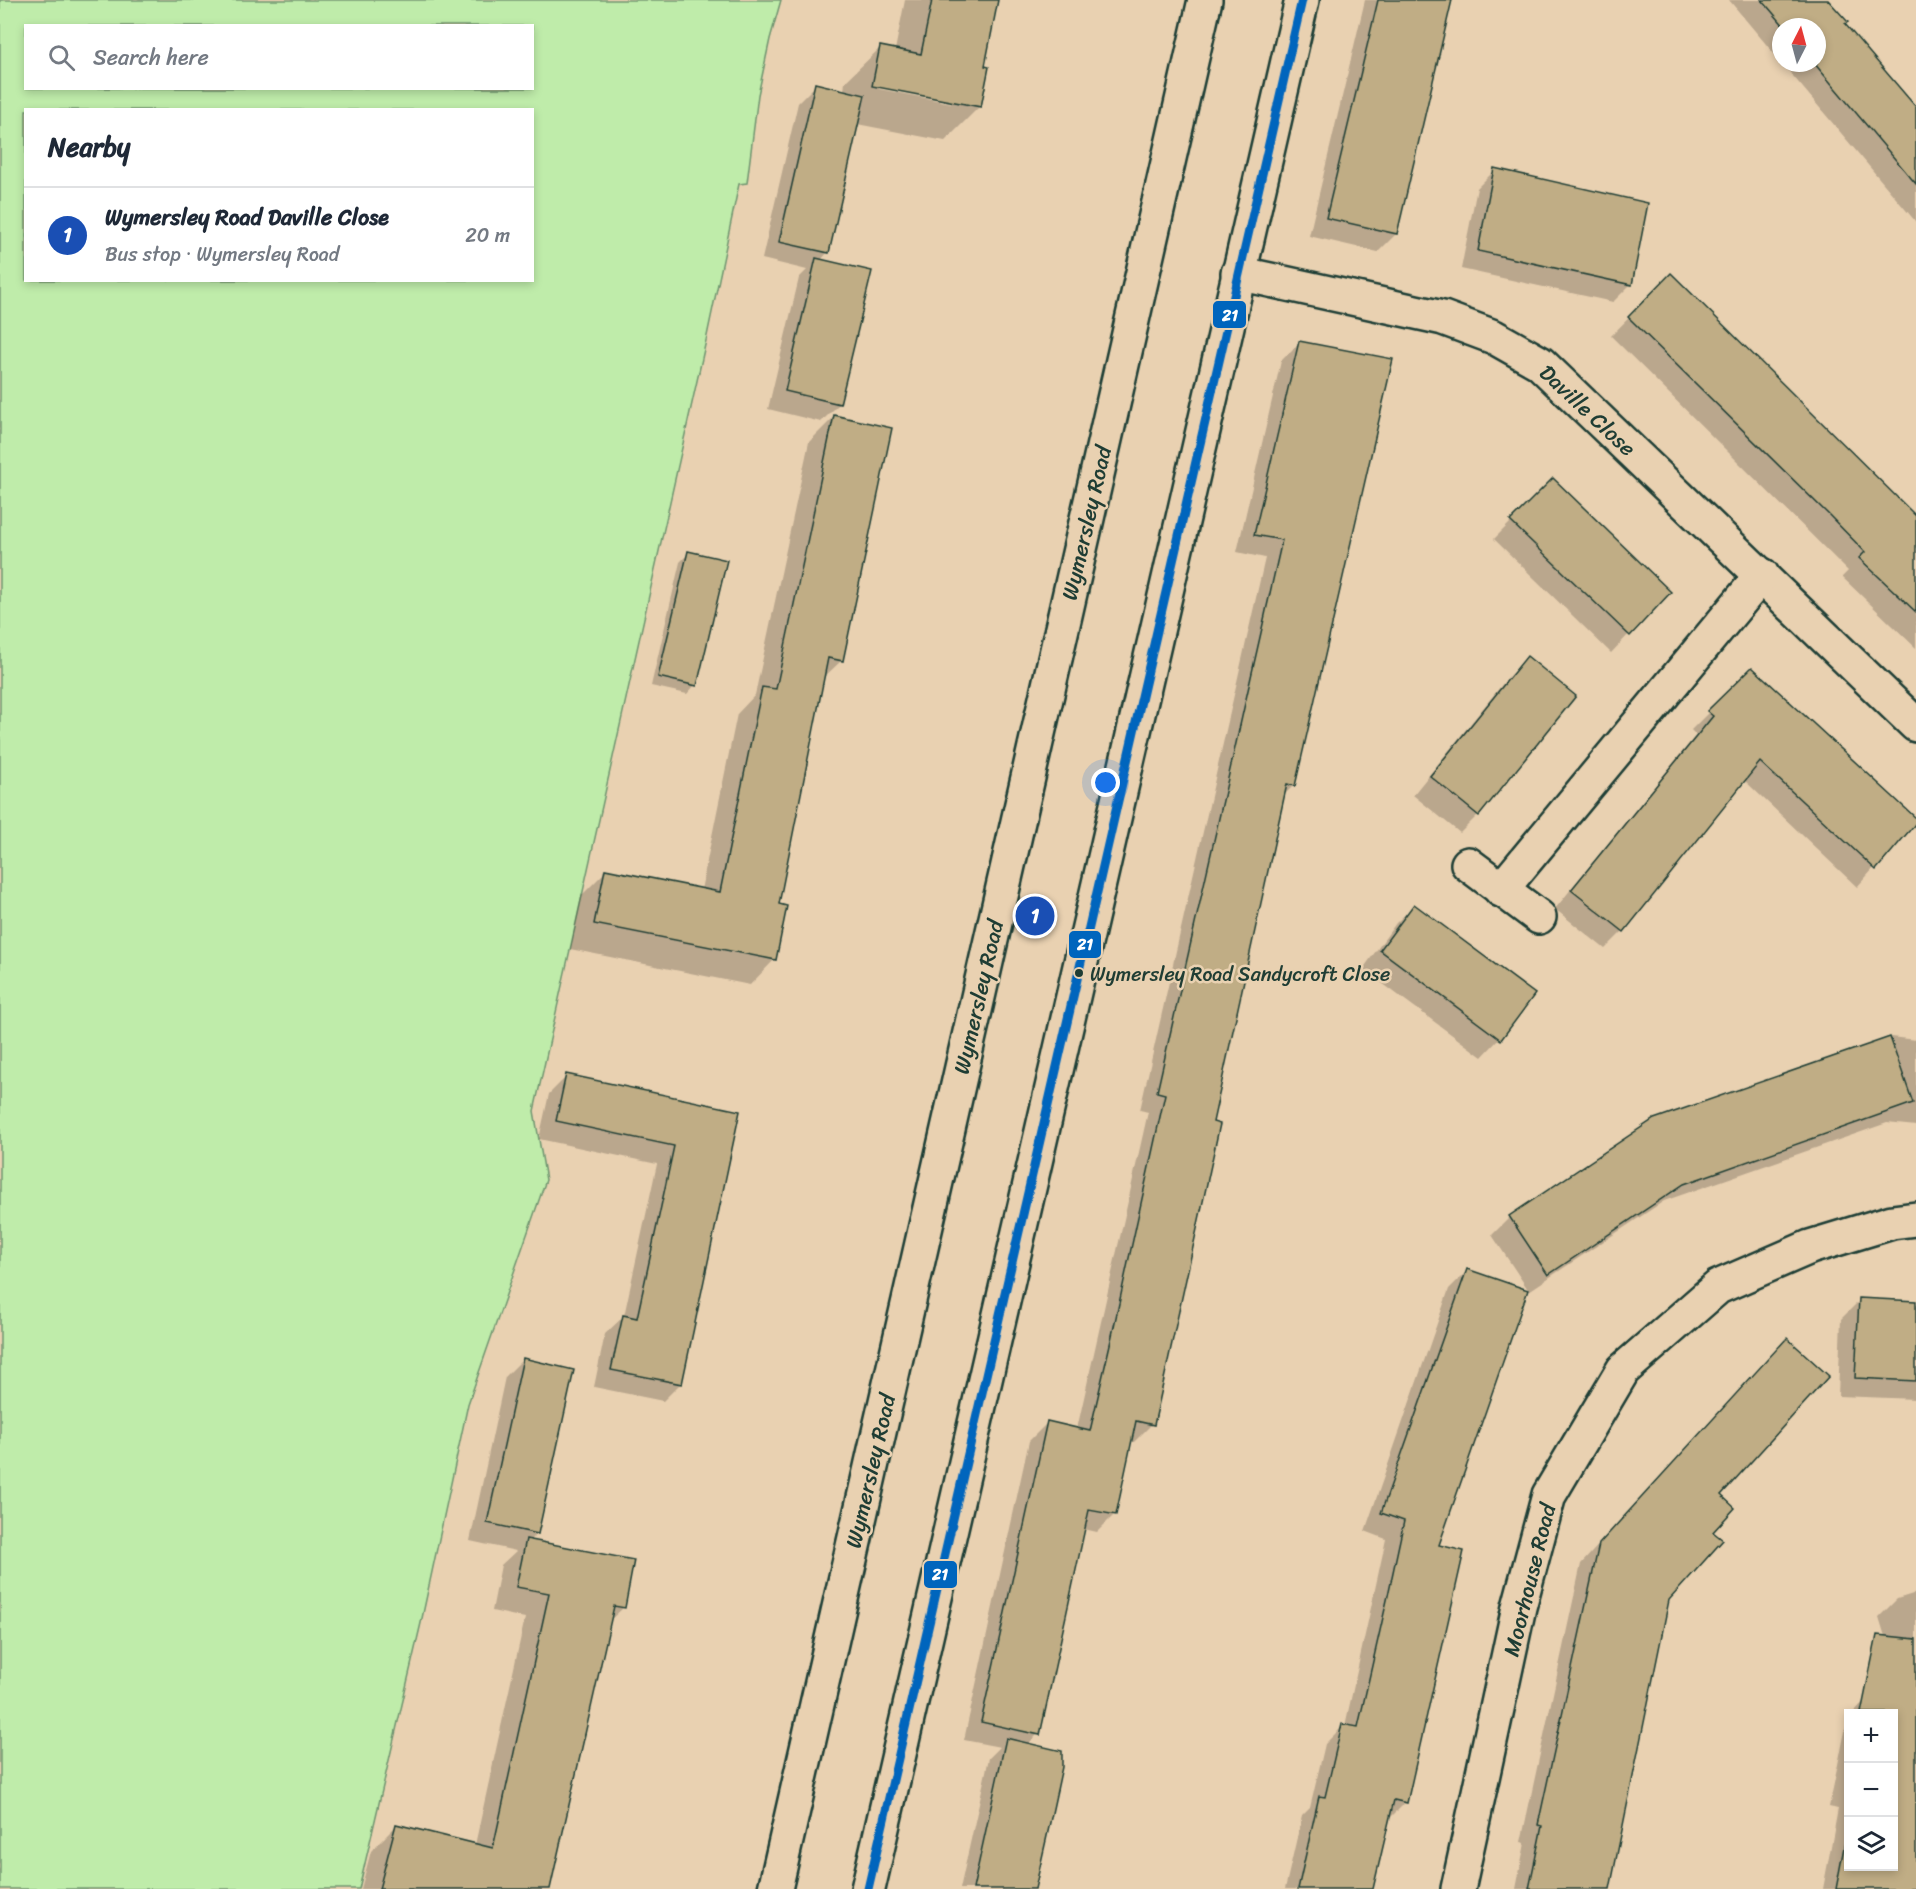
<!DOCTYPE html>
<meta charset="utf-8">
<style>
body{margin:0;font-family:Sriracha,sans-serif;background:#f2f2f3;color:#1f2937}
.controls{position:absolute;right:18px;bottom:18px;display:grid;overflow:hidden;border-radius:0px;box-shadow:0 3px 9px #0003}
.controls button{width:54px;height:54px;display:grid;place-items:center;padding:0;border:0;border-bottom:2px solid #e0e1e3;background:#fff;color:#1f2937;font:30px sans-serif}
.compass{position:absolute;left:1772px;top:18px;width:54px;height:54px;border-radius:50%;background:#fff;box-shadow:0 3px 9px #0003;rotate:6deg}
.you{position:absolute;left:1106px;top:783px;width:21px;height:21px;margin:-15px;border:4px solid #fff;border-radius:50%;background:#1a73e8;box-shadow:0 0 0 9px #1a73e833}
.badge{display:grid;place-items:center;width:39px;height:39px;border-radius:50%;background:#c8321e;color:#fff;font-size:20px;font-weight:700}
.pin{position:absolute;translate:-50% -50%;border:3px solid #fff;box-shadow:0 2px 6px #0006}
.list{margin:0;padding:0;list-style:none}
h2{display:flex;justify-content:space-between;align-items:center;height:78px;margin:0;padding:0 24px;font-size:26px}
h2 small{font-size:20px;font-weight:400;color:#747a83}
.list li{display:grid;grid-template-columns:39px 1fr auto;gap:18px;align-items:center;box-sizing:border-box;height:96px;padding:0 24px;border-top:2px solid #e0e1e3}
.list b{display:block;font-size:22px;white-space:nowrap}
.list p{margin:0;font-size:20px;white-space:nowrap;color:#747a83}
.list em{font-size:20px;font-style:normal;color:#747a83}
.icon{flex:none;width:33px;height:33px;fill:none;stroke:currentColor;stroke-width:2;stroke-linecap:round;stroke-linejoin:round}
.map{position:relative;flex:none;width:1916px;height:1889px;overflow:hidden}
.search{position:absolute;background:#fff;box-shadow:0 3px 9px #0003;left:24px;top:24px;width:510px;height:66px;display:flex;align-items:center;gap:15px;box-sizing:border-box;padding:0 21px;border-radius:0px;color:#747a83;font-size:22px}
.panel{position:absolute;background:#fff;box-shadow:0 3px 9px #0003;left:24px;top:108px;width:510px;height:174px;border-radius:0px}
.map>svg:first-child{display:block}
.green{fill:#bfecaa;stroke:#6f946f;stroke-width:1.5;fill-rule:evenodd}
.shadow{fill:#0003;fill-rule:evenodd}
.building{fill:#c0ad85;stroke:#1f3d34;stroke-width:1.5}
.lines{fill:none;stroke-linecap:round;stroke-linejoin:round}
.street-casing{stroke:#1f3d34;stroke-width:38}
.street{stroke:#e9d1b1;stroke-width:33}
.bus-1-casing{stroke:#e9d1b1;stroke-width:14}
.bus-1{stroke:#0065bd;stroke-width:9}
.bus-dot{fill:#1f3d34;stroke:#e9d1b1;stroke-width:2}
.labels{text-anchor:middle;stroke-width:5;stroke-linejoin:round;paint-order:stroke}
.bus-label{font-size:20px;fill:#1f3d34;stroke:#e9d1b1;text-anchor:start}
.street-label{font-size:22px;fill:#1f3d34;stroke:#e9d1b1}
.line-badge{stroke:#e9d1b1;stroke-width:2}
.badge-label{font-size:16px;text-anchor:middle;font-weight:bold;fill:#fff}
</style>
<div class="map">
<svg width="1916" height="1889" viewBox="0 0 1916 1889">
<rect width="100%" height="100%" fill="#e9d1b1"/>
<filter id="ink" filterUnits="userSpaceOnUse"><feTurbulence type="fractalNoise" baseFrequency=".0167" numOctaves="2"/><feDisplacementMap in="SourceGraphic" scale="12" xChannelSelector="R" yChannelSelector="G"/><feConvolveMatrix kernelMatrix="1 2 1 2 8 2 1 2 1" color-interpolation-filters="sRGB"/></filter>
<g filter="url(#ink)">
<path class="green" d="M0,0H781L770,39L758,95L747,183L739,184L707,336L534,1111L546,1180L468,1404L421,1623L359,1889H0ZM26,26H532V88H26ZM26,110H532V280H26Z"/>
<g class="shadow">
<path d="M905,0H997L983,67L980,106L945,141L857,124L828,252L820,261L839,404L821,422L768,409L799,278L807,270L762,259L798,103L816,85L844,91L845,82L880,48L895,50ZM879,86L951,100V103L879,89Z"/>
<path d="M1365,0H1451L1396,234L1378,252L1309,236Z"/>
<path d="M1729,0H1827L1843,24L1916,110V222L1782,63H1817V27H1781V62Z"/>
<path d="M1495,170L1631,284L1613,302L1461,269L1477,188Z"/>
<path d="M1671,275L1916,529V648L1842,577L1848,571L1611,336Z"/>
<path d="M1299,343L1294,785L1283,796L1211,1123L1152,1424L1134,1442L1131,1441L1115,1514L1097,1532L1084,1529L1038,1734L1027,1745L1033,1889H960L989,1758L1000,1747L964,1740L1029,1441L1047,1423L1077,1429L1148,1112L1140,1110L1265,558L1237,552L1281,361Z"/>
<path d="M834,417L841,661L822,679L777,905L775,959L750,985L570,949L581,896L606,871L701,890L737,714L755,695L809,442Z"/>
<path d="M1553,480L1669,592L1611,653L1494,539Z"/>
<path d="M689,553L695,685L687,694L651,686L680,562Z"/>
<path d="M1527,658L1478,815L1460,833L1413,795L1509,676Z"/>
<path d="M1752,669L1916,821L1857,887L1744,780L1623,931L1605,949L1555,909L1696,735L1691,730Z"/>
<path d="M1414,906L1533,994L1499,1039L1482,1057L1363,969L1396,923Z"/>
<path d="M1891,1037L1916,1040V1126L1887,1123L1664,1201L1529,1291L1492,1235L1510,1217L1655,1120Z"/>
<path d="M567,1076L738,1112L681,1383L663,1401L594,1387L605,1334L624,1316L657,1164L539,1139L549,1094Z"/>
<path d="M1467,1271L1437,1546L1406,1802L1388,1820L1372,1889H1285L1302,1816L1310,1808L1325,1744L1343,1726H1345L1386,1539L1365,1531L1449,1289Z"/>
<path d="M1859,1301L1916,1303V1399L1838,1396L1841,1319Z"/>
<path d="M1770,1358L1719,1495L1711,1532L1668,1599L1609,1889H1516L1525,1843L1521,1842L1581,1564Z"/>
<path d="M523,1359L537,1534L530,1541L623,1608L608,1622L549,1889H361L371,1851L396,1826L475,1845L525,1618L492,1611L501,1565L516,1551L470,1541L505,1377Z"/>
<path d="M1916,1593V1854L1909,1889H1823L1838,1809L1829,1807L1848,1717V1866H1894V1714H1852L1865,1700L1907,1708L1879,1617L1897,1599Z"/>
</g>
<g class="building">
<path d="M932,0H998L985,66L989,67L981,107L872,86L880,46L921,54Z"/>
<path d="M1378,0H1452L1397,234L1326,218Z"/>
<path d="M1762,0H1828L1848,22L1845,24L1916,107V184L1814,63H1817V27H1785Z"/>
<path d="M815,83L865,95L829,253L779,242Z"/>
<path d="M1494,168L1648,203L1632,285L1478,251Z"/>
<path d="M816,258L872,271L840,404L785,391Z"/>
<path d="M1671,273L1916,516V612L1859,558L1865,552L1828,514L1628,317Z"/>
<path d="M1299,341L1393,359L1295,786L1287,784L1213,1122L1220,1124L1154,1425L1136,1421L1116,1515L1089,1510L1040,1735L981,1722L1047,1421L1090,1431L1111,1340L1165,1094L1157,1092L1282,540L1254,535Z"/>
<path d="M834,415L892,428L843,661L828,658L779,904L787,906L776,960L594,924L605,869L720,892L762,687L776,689Z"/>
<path d="M1553,478L1671,592L1630,636L1510,521Z"/>
<path d="M688,551L727,560L697,686L658,677Z"/>
<path d="M1527,656L1576,696L1479,816L1430,776Z"/>
<path d="M1752,667L1916,818V823L1876,870L1760,762L1624,932L1571,890L1713,716L1707,711Z"/>
<path d="M1414,904L1535,994L1501,1040L1380,950Z"/>
<path d="M1890,1037L1913,1103L1684,1184L1548,1275L1509,1216L1654,1119Z"/>
<path d="M566,1074L740,1111L682,1384L611,1370L623,1315L637,1318L674,1146L556,1121Z"/>
<path d="M1467,1269L1528,1290L1439,1545L1464,1551L1407,1803L1394,1800L1373,1889H1298L1319,1796L1325,1797L1342,1724L1358,1727L1387,1600L1404,1521L1381,1513Z"/>
<path d="M1859,1298L1916,1301V1381L1855,1378Z"/>
<path d="M1787,1338L1829,1376L1721,1495L1735,1508L1713,1532L1723,1540L1669,1600L1610,1889H1529L1542,1826L1538,1825L1599,1544Z"/>
<path d="M523,1358L574,1370L538,1534L487,1523Z"/>
<path d="M526,1539L634,1560L625,1608L614,1606L550,1889H379L396,1824L493,1848L549,1593L516,1587Z"/>
<path d="M1877,1635L1916,1639V1889H1836L1848,1826V1866H1893V1713H1861Z"/>
<path d="M1006,1738L1062,1751V1767L1049,1827L1035,1889H973Z"/>
</g>
<g class="lines">
<g class="street-casing">
<g id="street">
<path d="M1238,273L1443,318L1494,337L1540,363L1916,725"/>
<path d="M1468,864L1539,917"/>
<path d="M1501,890L1762,575"/>
<path d="M775,1889L1205,0"/>
<path d="M868,1889L1302,0"/>
<path d="M1458,1889L1519,1607L1549,1495L1623,1370L1718,1287L1810,1247L1892,1222L1916,1219"/>
</g>
</g>
<use href="#street" class="street"/>
<g class="bus-1-casing">
<path id="bus-1" d="M868,1889L1302,0"/>
</g>
<use href="#bus-1" class="bus-1"/>
</g>
</g>
<circle class="bus-dot" cx="1079" cy="973" r="5"/>
<g class="labels">
<g class="bus-label">
<text x="1090" y="981">Wymersley Road Sandycroft Close</text>
</g>
<g class="street-label">
<text transform="translate(1588 410) rotate(43)" y="8">Daville Close</text>
<text transform="translate(1086 523) rotate(-77)" y="8">Wymersley Road</text>
<text transform="translate(978 997) rotate(-77)" y="8">Wymersley Road</text>
<text transform="translate(870 1471) rotate(-77)" y="8">Wymersley Road</text>
<text transform="translate(1529 1580) rotate(-76)" y="8">Moorhouse Road</text>
</g>
</g>
<g class="line-badge">
<rect x="1212" y="300" width="35" height="29" rx="6" fill="#0065bd"/>
<rect x="1068" y="930" width="34" height="29" rx="6" fill="#0065bd"/>
<rect x="923" y="1560" width="35" height="29" rx="6" fill="#0065bd"/>
</g>
<g class="badge-label">
<text x="1230" y="321">21</text>
<text x="1085" y="950">21</text>
<text x="940" y="1580">21</text>
</g>
</svg>
<div class="controls">
<button>+</button>
<button>−</button>
<button><svg class="icon" aria-label="layers" viewBox="0 0 24 24"><path d="M12 4l9 5-9 5-9-5zM3 14l9 5 9-5"/></svg></button>
</div>
<svg class="compass" viewBox="-18 -18 36 36"><path d="M0-13l5 13h-10z" fill="#e53935"/><path d="M0 13l5-13h-10z" fill="#747a83"/></svg>
<div class="you"></div>
<div class="pin badge" style="left:1035px;top:916px;background:#1a4fb4">1</div>
<div class="search"><svg class="icon" aria-label="search" viewBox="0 0 24 24"><circle cx="10" cy="10" r="6"/><path d="M15 15l6 6"/></svg>Search here</div>
<section class="panel">
<h2>Nearby<small></small></h2>
<ul class="list">
<li><span class="badge" style="background:#1a4fb4">1</span><div><b>Wymersley Road Daville Close</b><p>Bus stop · Wymersley Road</p></div><em>20 m</em></li>
</ul>
</section>
</div>
